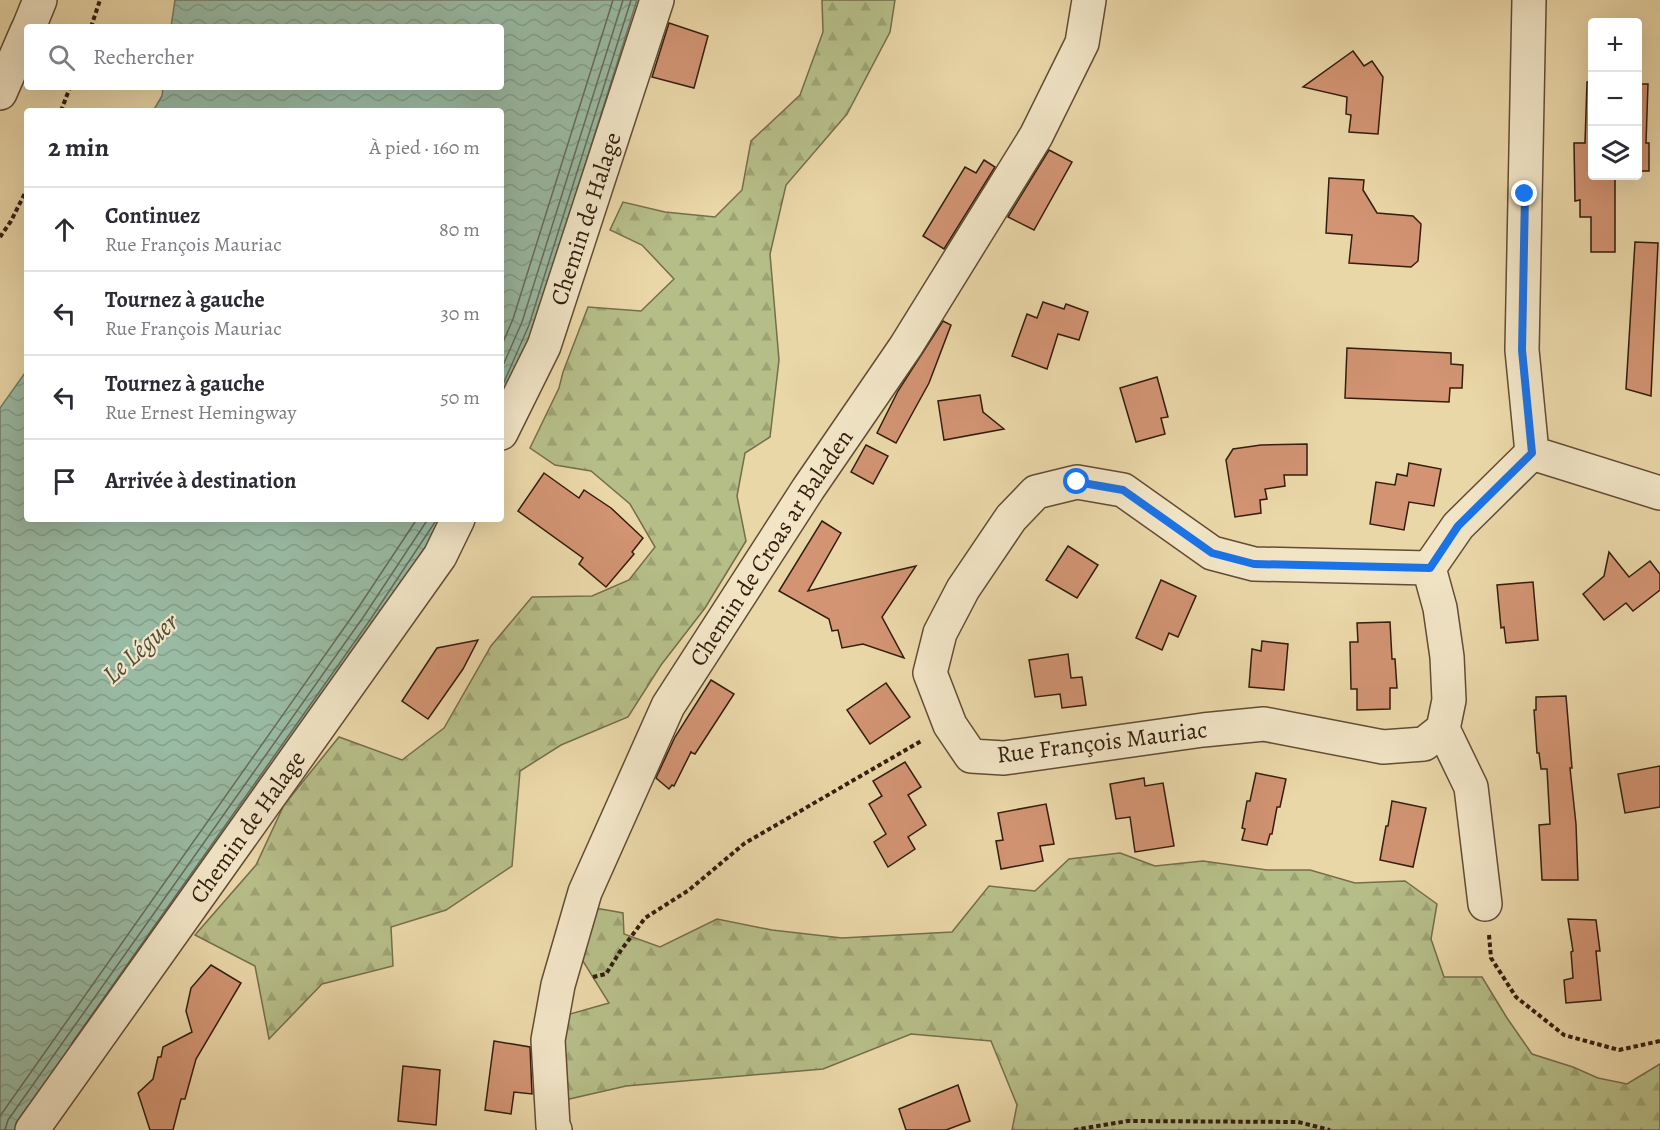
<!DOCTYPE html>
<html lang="fr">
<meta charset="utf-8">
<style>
body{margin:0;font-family:Alegreya,serif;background:#f2f2f3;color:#2b2b33}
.controls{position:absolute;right:18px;top:18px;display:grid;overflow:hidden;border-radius:6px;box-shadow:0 6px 24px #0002}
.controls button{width:54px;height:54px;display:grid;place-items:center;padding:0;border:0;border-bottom:2px solid #e1e1e2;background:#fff;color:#2b2b33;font:30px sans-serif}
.stop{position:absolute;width:18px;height:18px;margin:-14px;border:4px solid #1a73e8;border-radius:50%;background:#fff}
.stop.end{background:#1a73e8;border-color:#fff;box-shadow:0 2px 6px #0008}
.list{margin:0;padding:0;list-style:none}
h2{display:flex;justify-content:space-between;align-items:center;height:78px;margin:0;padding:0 24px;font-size:26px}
h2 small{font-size:20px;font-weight:400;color:#7c7c81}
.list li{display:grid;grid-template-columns:39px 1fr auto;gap:18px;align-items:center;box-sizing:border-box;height:84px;padding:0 24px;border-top:2px solid #e1e1e2}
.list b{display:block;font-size:22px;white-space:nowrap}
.list p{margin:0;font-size:20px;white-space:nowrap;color:#7c7c81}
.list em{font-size:20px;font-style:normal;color:#7c7c81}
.icon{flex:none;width:33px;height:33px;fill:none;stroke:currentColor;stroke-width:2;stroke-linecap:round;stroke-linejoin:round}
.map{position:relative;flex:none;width:1660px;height:1130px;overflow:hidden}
.search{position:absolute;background:#fff;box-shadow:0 6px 24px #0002;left:24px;top:24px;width:480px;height:66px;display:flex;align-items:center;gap:15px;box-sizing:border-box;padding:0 21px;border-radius:6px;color:#7c7c81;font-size:22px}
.panel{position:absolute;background:#fff;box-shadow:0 6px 24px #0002;left:24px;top:108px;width:480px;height:414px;border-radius:6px}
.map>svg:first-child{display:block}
.forest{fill:url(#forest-firs);stroke:#756e4b;stroke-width:1.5}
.water{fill:url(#water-waves);stroke:#717b67;stroke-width:1.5}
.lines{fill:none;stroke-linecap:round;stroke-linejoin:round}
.shore{stroke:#666c58;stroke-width:1.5}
.building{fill:#d29473;stroke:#341d0e;stroke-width:1.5}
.minor-casing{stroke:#624c34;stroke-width:36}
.path{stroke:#341d0e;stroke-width:4;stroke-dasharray:4.5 3;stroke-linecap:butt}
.minor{stroke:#f1e5c6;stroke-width:33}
.route{stroke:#1a73e8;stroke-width:8}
.labels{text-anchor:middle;stroke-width:4.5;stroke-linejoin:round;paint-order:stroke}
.street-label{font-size:24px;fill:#341d0e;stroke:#f1e5c6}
.water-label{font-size:26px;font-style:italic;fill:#524c3b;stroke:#f1e5c6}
</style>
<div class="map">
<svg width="1660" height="1130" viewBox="0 0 1660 1130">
<defs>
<pattern id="forest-firs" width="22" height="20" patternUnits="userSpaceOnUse" patternTransform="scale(1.5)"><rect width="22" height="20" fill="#b6be88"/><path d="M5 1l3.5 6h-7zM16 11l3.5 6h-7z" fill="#9da374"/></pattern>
<pattern id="water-waves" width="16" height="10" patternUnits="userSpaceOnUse" patternTransform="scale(1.5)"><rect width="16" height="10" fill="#99baa3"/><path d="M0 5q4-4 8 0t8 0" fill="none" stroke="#849f8b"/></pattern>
</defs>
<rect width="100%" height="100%" fill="#ead7a8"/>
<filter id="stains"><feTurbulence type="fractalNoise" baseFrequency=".00333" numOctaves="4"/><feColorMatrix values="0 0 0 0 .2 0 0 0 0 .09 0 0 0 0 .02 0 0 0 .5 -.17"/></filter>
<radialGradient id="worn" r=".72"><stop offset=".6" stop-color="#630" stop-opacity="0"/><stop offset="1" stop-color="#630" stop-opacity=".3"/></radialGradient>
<g class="forest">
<path d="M822,0H895L890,32L847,114L786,185L770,254L779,360L770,437L745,453L737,496L746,541L705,608L661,665L628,717L561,745L520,771L512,866L446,910L391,927L393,966L322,984L269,1039L255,966L195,935L256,865L284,805L339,737L402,760L444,728L491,646L532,597L592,596L629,580L655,547L630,504L591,471L555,465L530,448L559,388L563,372L588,307L641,311L674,279L642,245L610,230L623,202L665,212L715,217L742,190L751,141L800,95L823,32Z"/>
<path d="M1120,853L1155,866L1203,861L1267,870H1310L1355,883L1405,881L1437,904L1431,939L1444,977H1482L1507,1018L1532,1054L1573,1067L1598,1078L1627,1084L1660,1064V1130H1012L1017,1105L991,1041L911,1034L823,1069L626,1086L565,1100L563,1016L609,1003L581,958L596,908L623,913L624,934L660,947L717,919L772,930L842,938L952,932L989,886L1035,891L1069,859Z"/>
</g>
<g class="water">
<path d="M175,0H637L534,327L501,404V111H153L162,96L163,87H501V27H171Z"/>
<path d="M27,370V519H444L375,623L17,1130H0V408Z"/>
</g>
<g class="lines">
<g class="shore">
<path d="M501,347L513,319L613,0"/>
<path d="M501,370L522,322L623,0"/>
<path d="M501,389L529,325L631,0"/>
<path d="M72,1043L370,620L437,519"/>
<path d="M0,1116L356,611L417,519"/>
<path d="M5,1130L8,1120L364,616L428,519"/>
</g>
</g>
<g class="building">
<path d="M669,23L708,36L694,88L652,77Z"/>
<path d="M1353,51L1364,66L1372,61L1383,77L1378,134L1349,132L1351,115L1346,114L1347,97L1303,87Z"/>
<path d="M1587,82H1593V176H1615V252H1591V217H1580V200L1575,201L1574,143H1585Z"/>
<path d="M1638,84H1648L1646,143H1649V171H1638Z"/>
<path d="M1049,150L1072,162L1034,230L1008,217Z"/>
<path d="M984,160L995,167L944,249L923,236L965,167L976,173Z"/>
<path d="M1329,178L1364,180L1363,190L1377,213L1413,216L1421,224L1418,261L1411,267L1349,263L1352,235L1326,233Z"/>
<path d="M1635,242L1658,243L1651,396L1626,389Z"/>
<path d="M1043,302L1064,309L1066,304L1088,312L1079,340L1058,334L1047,369L1012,356L1027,314L1037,318Z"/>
<path d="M943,321L951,325L929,383L896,443L877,433L898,391Z"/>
<path d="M1347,348L1451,353V364L1463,365L1462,388H1450L1449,402L1345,398Z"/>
<path d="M1157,377L1168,417L1161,418L1165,434L1136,442L1120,388Z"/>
<path d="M980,395L983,412L1004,429L944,440L938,401Z"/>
<path d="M1307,444V475H1284L1285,486L1265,489L1267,499L1260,500L1261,513L1235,517L1226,460L1233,449L1261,445Z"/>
<path d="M866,445L888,456L873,484L851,472Z"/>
<path d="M1409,463L1441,469L1434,506L1409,502L1404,530L1370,524L1376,482L1395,485L1397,474L1407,476Z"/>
<path d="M544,473L579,498L584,490L611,508L643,538L632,552L634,554L606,587L579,564L583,558L518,511Z"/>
<path d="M822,521L841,533L808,591L916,566L882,617L904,658L863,644L842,648L838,630L832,631L829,619L779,591Z"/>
<path d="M1068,546L1098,565L1077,598L1046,580Z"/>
<path d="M1609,552L1629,577L1650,561L1660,574V590L1633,611L1626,603L1604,620L1583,594L1604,576Z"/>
<path d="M1161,580L1196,596L1178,637L1169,633L1162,650L1136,638Z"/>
<path d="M1533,582L1538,640L1506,643L1504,627L1501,628L1497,585Z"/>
<path d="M1390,622L1392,659H1395L1397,688H1390V709L1357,710V689H1351L1350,642H1358L1357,623Z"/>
<path d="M478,640L463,669L428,719L402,701L437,648Z"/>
<path d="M1262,641L1288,644L1284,690L1249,687L1252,649L1261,651Z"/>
<path d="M1068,654L1071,678L1082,677L1086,705L1062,708L1060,694L1035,697L1029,660Z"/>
<path d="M711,680L734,694L695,754L690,752H691L674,786L672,785L669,789L656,778L675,737Z"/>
<path d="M886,683L910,717L870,744L847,710Z"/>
<path d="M1566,696L1572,768H1570L1576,824L1578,880H1542L1539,825L1550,824L1547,769H1541L1539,753H1537L1534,710H1536V697Z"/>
<path d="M905,762L921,787L908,795L926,825L908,837L915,849L888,867L874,842L886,834L869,804L882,796L873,781Z"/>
<path d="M1660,766V807L1625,813L1618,774Z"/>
<path d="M1256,773L1286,779L1280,807H1277L1272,834H1270L1267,845L1242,840L1245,829L1242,828L1247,801H1250Z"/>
<path d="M1144,778L1145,786L1163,783L1174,846L1135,852L1130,817L1116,819L1110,784Z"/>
<path d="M1392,801L1426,808L1413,867L1380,860L1386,826H1388Z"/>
<path d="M1046,804L1054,844L1040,846L1043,861L1001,869L996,841L1003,840L998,813Z"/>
<path d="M1568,919L1596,920L1600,951H1596L1601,1000L1566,1003L1564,980L1573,978L1571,952L1573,951Z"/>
<path d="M211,965L241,983L196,1059L185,1099H181L173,1130H150L138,1093L153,1079L158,1057H161L163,1047L192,1032L186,1011L191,988Z"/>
<path d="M494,1041L530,1047L532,1094L514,1092L511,1114L485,1110Z"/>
<path d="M403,1066L440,1070L436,1125L398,1121Z"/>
<path d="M958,1085L970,1121L946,1130H906L899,1109Z"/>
</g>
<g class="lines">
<g class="minor-casing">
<g id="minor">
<path d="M1529,0L1522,350L1532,453L1660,493"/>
<path d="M29,27L40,0"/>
<path d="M0,93L27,31"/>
<path id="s1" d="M501,433L544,346L657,0"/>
<path d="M1429,568L1440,608L1447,657L1449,700L1443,729L1424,744L1383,747L1264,724L1203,730L1004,758L971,756L950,725L930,673L940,633L963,589L1011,518L1036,492L1077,482L1123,490L1212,553L1254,564L1429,568L1458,526L1532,453"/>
<path d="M1443,729L1471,787L1485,904"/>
<path id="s2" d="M32,1130L440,556L458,519"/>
<path id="s3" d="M555,1130L553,1126L548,1040L558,985L585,892L668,706L808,489L906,346L1036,136L1082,43L1089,0"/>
</g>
</g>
<g class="path">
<path d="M91,27L100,0"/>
<path d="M61,111L70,87"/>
<path d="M0,237L11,221L27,189"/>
<path d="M1489,935L1491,958L1516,997L1564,1035L1619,1050L1660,1041"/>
<path d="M593,977L606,974L619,953L645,918L689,890L745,843L923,740"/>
<path d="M1074,1130L1128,1121L1298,1122L1330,1130"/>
</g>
<use href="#minor" class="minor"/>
</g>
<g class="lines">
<path class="route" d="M1077,482L1123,490L1212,553L1254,564L1430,568L1458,526L1532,453L1522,350L1525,194"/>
</g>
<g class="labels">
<g class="street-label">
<text dy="8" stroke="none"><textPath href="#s1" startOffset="231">Chemin de Halage</textPath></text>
<text dy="8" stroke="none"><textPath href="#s3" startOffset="636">Chemin de Croas ar Baladen</textPath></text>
<text transform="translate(1102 742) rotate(-7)" y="8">Rue François Mauriac</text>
<text dy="8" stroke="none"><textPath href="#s2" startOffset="372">Chemin de Halage</textPath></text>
</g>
<g class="water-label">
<text transform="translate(140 648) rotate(-42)" y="9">Le Léguer</text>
</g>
</g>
<rect width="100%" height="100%" filter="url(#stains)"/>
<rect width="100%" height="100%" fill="url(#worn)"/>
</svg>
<div class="controls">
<button>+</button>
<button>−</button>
<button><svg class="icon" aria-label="layers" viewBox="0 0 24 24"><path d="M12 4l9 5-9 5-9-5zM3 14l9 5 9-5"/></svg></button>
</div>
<div class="stop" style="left:1077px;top:482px"></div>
<div class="stop end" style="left:1525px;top:194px"></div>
<div class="search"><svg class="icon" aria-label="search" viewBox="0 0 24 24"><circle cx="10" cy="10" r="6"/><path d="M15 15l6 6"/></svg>Rechercher</div>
<section class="panel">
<h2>2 min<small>À pied · 160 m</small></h2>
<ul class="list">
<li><svg class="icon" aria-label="ahead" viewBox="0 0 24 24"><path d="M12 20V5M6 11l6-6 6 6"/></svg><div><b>Continuez</b><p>Rue François Mauriac</p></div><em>80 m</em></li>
<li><svg class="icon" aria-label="left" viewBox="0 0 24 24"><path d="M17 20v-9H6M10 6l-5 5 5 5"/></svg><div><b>Tournez à gauche</b><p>Rue François Mauriac</p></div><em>30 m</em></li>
<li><svg class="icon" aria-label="left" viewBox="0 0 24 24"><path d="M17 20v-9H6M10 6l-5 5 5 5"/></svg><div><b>Tournez à gauche</b><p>Rue Ernest Hemingway</p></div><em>50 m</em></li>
<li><svg class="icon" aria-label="arrive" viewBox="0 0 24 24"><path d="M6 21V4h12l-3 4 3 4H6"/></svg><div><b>Arrivée à destination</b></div></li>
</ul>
</section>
</div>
